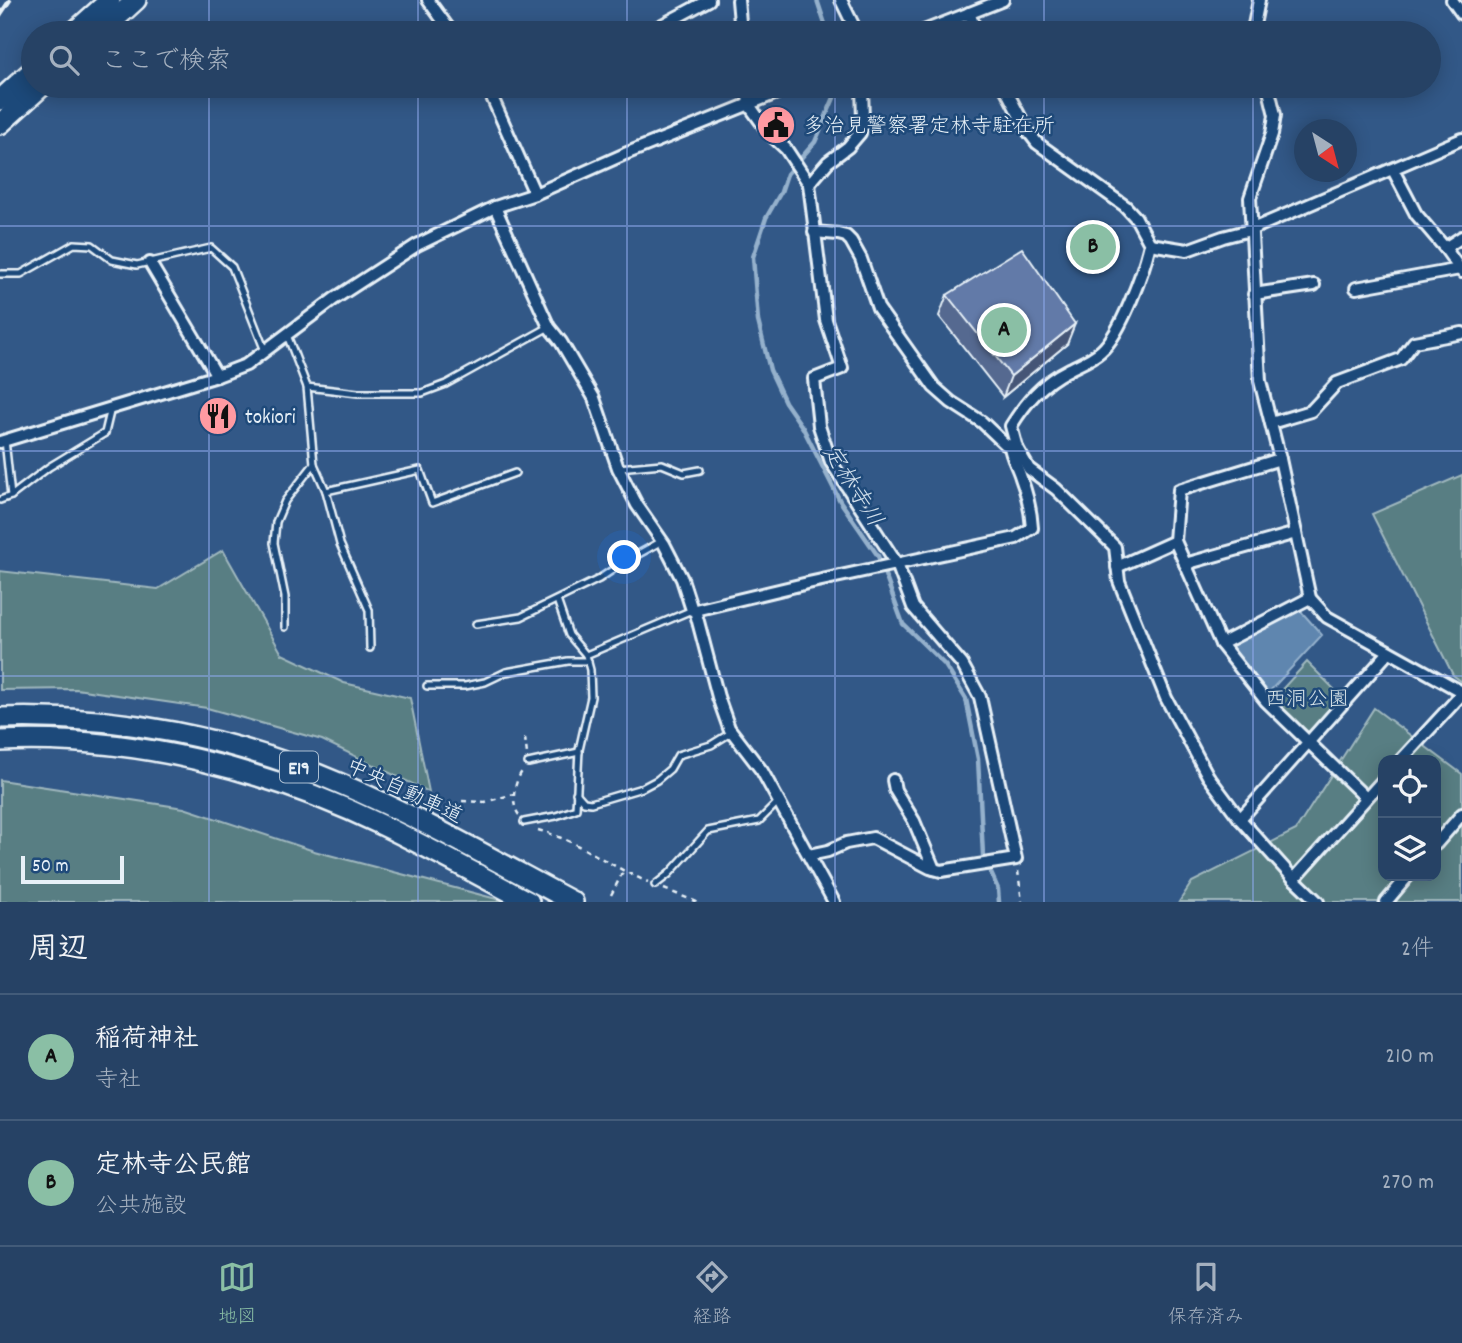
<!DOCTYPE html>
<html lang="ja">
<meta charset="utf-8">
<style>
body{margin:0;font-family:Dekko,"Klee One",sans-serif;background:#324d6e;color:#f1f3f6}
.controls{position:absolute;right:21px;bottom:21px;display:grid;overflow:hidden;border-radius:14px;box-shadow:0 4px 18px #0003}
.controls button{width:63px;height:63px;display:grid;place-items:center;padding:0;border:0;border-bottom:2px solid #425b79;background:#264265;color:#f1f3f6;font:35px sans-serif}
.compass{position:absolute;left:1294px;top:119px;width:63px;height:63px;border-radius:50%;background:#264265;box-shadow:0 4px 18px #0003;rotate:144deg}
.scale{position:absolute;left:21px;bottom:18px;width:103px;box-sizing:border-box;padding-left:7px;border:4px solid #e8f1f8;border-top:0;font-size:19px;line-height:24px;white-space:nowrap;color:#e8f1f8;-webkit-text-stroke:5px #1f4a7a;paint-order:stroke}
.you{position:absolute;left:625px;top:558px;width:24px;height:24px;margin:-18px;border:5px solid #fff;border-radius:50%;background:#1a73e8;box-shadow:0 0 0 10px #1a73e833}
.badge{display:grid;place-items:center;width:46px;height:46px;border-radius:50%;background:#8abfa5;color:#111;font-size:23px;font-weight:700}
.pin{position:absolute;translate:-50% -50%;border:4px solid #fff;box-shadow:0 2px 7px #0006}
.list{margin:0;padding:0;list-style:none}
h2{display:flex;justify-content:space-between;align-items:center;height:91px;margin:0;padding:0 28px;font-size:30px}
h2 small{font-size:23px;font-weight:400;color:#a4b0bf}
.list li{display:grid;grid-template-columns:46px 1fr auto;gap:21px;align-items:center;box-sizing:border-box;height:126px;padding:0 28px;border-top:2px solid #425b79}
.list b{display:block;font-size:26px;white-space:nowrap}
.list p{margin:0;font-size:23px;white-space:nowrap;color:#a4b0bf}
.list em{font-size:23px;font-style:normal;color:#a4b0bf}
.icon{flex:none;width:38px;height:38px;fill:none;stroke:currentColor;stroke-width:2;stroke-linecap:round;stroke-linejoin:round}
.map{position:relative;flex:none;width:1462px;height:902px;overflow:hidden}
.search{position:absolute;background:#264265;box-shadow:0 4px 18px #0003;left:21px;right:21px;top:21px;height:77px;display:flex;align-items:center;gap:18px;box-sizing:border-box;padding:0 24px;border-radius:38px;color:#a4b0bf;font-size:26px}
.sheet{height:343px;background:#264265}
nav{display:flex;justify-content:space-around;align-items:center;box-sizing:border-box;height:98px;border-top:2px solid #425b79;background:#264265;font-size:19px;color:#a4b0bf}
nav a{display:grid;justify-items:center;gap:4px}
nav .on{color:#8abfa5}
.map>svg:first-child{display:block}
.green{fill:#597e83;stroke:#a0b8be;stroke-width:2;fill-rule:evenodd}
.water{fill:#5e86af;stroke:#95b1cc;stroke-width:2}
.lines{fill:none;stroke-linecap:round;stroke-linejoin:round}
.stream{stroke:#95b1cc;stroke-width:4.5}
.lane-casing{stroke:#e8f1f8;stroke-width:10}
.street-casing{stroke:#e8f1f8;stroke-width:16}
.highway-casing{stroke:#e8f1f8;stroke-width:24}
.path{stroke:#e8f1f8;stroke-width:2.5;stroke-dasharray:5 5;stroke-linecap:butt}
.lane{stroke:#1f4a7a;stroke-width:5}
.street{stroke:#1f4a7a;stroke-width:10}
.highway{stroke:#1f4a7a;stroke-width:19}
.rail{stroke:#e8f1f8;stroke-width:4.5}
.wall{fill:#546990;stroke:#e8f1f8;stroke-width:2}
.shaded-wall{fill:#455576;stroke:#e8f1f8;stroke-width:2}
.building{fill:#627aa8;stroke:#e8f1f8;stroke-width:2}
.grid{fill:none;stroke:#8da8ea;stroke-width:2;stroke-opacity:0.55}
.labels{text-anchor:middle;stroke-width:5;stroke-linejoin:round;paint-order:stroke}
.shield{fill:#1f4a7a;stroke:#acbfd2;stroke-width:2}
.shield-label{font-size:19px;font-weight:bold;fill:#e8f1f8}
.poi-label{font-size:21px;fill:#e8f1f8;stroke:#1f4a7a;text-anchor:start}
.park-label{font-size:21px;fill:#d3e0e6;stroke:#1f4a7a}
.street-label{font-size:21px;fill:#e8f1f8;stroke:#1f4a7a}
.water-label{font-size:23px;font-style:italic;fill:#d3e1ed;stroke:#1f4a7a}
</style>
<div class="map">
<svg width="1462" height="902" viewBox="0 0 1462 902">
<rect width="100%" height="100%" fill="#325887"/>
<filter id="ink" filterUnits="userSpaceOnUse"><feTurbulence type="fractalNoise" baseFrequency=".0143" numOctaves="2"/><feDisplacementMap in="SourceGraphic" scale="14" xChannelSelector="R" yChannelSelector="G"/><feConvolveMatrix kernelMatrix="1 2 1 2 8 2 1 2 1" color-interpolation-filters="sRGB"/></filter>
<g filter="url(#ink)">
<g class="green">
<path d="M1462,475V682L1453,675L1372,514Z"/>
<path d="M223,550L282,654L344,683L410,698L429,792L322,740L207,708L76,689L0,690V571L158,589Z"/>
<path d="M1307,662L1341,696L1307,736L1274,698Z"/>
<path d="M1374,708L1462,774V902H1179L1192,882L1296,830ZM1383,760H1436V876H1383Z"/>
<path d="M0,780L184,808L314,851L508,902H0Z"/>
</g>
<path class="water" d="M1299,609L1322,635L1268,693L1228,646Z"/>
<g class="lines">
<g class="stream">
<path d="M817,0L828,33"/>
<path d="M839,86L815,142L787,174L781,192L766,218L753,257L758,321L770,370L785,402L803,428L840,501L878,556L903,624L945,665L966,699L978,759L983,855L998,889L999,902"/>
</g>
<g class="lane-casing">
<g id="lane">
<path d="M0,274H21L74,244L92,245L112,260L137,265L211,248L232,267L265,351"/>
<path d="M287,335L307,387L314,464L326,491L420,470L432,503L515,473"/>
<path d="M307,387L358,393H422L446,384L549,327"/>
<path d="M5,440L11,496"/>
<path d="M618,468L662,464L684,473L700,470"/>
<path d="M326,491L340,544L369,610L370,648"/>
<path d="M0,500L11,496L49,467L105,433L111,408"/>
<path d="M476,624L521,617L599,579L624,562L662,541"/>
<path d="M285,627V597L274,543L276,522L285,501L314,464"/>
<path d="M586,655L692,610"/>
<path d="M427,686H465L485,682L506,672L568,661H588"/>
<path d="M528,763L579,752"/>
<path d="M576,793L584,802L591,803L642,788L657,780L670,769L678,755L711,745L732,732"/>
<path d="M524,822L556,816L576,809L579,750L591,697L590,670L586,655L569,635L557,600"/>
<path d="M655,885L669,874L708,831L759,821L778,802"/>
</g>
</g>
<g class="street-casing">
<g id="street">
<path d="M428,0L452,33"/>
<path d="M738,0L741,33"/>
<path d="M841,0L857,33"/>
<path d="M1452,0L1462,14"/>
<path d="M969,13L977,33"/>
<path d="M647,33L709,0"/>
<path d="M919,33L1003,0"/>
<path d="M1256,33L1254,25L1259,0"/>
<path d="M487,86L535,194"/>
<path d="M747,86L749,105L769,133L786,149L809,184L826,320L842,368L814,379L819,426L831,462L897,564L913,607L962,664L980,697L1016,859L941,871L930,868L873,838L846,843L828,851L809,855"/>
<path d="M1004,86L1027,130L1037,143L1125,206L1136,218L1150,244C1144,270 1121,334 1101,351C1091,360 1079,364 1068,370C1042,383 1026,402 1011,426L1017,448L1029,469L1056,489L1115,547L1119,581L1166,698L1208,776L1240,819L1294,879L1318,902"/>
<path d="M1268,86L1275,115L1272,134L1250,198L1260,381L1280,459L1310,598L1327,617L1462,692"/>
<path d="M490,91L508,86"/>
<path d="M1393,170L1416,214L1445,248L1462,272"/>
<path d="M809,184L828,162L848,147L860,133L863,120L862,86"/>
<path d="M495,207L549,327L561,342L594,398L618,468L637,505L664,544L682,579L692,610H695L718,697L729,728L762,771L834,902"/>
<path d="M814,232L838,234L846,236L851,241L861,259L878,308L934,387L951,402L982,422L1005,444L1017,448"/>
<path d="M1150,244L1187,250L1223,237L1250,230L1462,139"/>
<path d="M1445,248L1462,237"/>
<path d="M150,263L217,376"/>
<path d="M1356,288L1460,269"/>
<path d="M1254,294L1314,285"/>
<path d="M1271,423L1311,411L1337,383L1401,359L1414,342L1462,333"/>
<path d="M0,442L217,376L246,365L334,299L417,245L495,207L535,194L625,154L794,86"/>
<path d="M1280,459L1179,490L1175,541L1221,644L1266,701L1366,798"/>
<path d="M1185,564L1296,533"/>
<path d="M1117,567L1175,541"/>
<path d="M695,610L808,583L1016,538L1032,528C1031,511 1027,494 1021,478C1018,467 1011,457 1010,446"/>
<path d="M1221,644L1310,598"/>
<path d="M1401,760L1462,694"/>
<path d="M893,780L895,790L914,821L934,869"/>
<path d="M1240,819L1388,653"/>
<path d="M1436,844L1462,814"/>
<path d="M1294,879L1383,780"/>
<path d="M1386,902L1408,876"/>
</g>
</g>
<g class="highway-casing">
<g id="highway">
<path d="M73,33L110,0"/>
<path d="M100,33L136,0"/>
<path d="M0,100L33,70"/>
<path d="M0,124L42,86"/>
<path d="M0,718C116,714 235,738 341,784C421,818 496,861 573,902"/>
<path d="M0,741C131,735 264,768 382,825C432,849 480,876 529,902"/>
</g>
</g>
<g class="path">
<path d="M525,738L527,754"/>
<path d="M462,801L485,802L514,794"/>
<path d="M519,815C510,803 514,782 523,770"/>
<path d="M538,830C577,840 611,867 648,882"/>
<path d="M1018,871L1022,902"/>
<path d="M664,889L697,902"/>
<path d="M611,895L623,872"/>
</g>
<use href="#lane" class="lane"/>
<use href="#street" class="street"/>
<use href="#highway" class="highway"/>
<path class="rail" d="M0,15L10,0"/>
</g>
<path class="wall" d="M947,295L1067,344L1003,397L939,316Z"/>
<path class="shaded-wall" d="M1075,324L1067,344L1003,397L1011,376Z"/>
<path class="building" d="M1022,248L1075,324L1011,376L947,295Z"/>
</g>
<path class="grid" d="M209,0V33M418,0V33M627,0V33M835,0V33M1044,0V33M1253,0V33M209,86V902M418,86V902M627,86V902M835,86V902M1044,86V902M1253,86V902M0,226H1462M0,451H1462M0,676H1462"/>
<defs>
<g id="civic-disc" transform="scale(2.0125)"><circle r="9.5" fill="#ff9aa2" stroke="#1f4a7a"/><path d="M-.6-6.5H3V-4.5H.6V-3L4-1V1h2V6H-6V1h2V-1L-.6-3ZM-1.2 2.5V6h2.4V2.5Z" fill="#111"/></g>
<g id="restaurant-disc" transform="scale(2.0125)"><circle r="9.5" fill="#ff9aa2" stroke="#1f4a7a"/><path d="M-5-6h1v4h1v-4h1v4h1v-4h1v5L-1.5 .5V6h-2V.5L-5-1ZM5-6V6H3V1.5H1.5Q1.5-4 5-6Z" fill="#111"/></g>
</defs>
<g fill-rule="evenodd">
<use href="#civic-disc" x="776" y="125"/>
<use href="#restaurant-disc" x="218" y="416"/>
</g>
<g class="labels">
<rect class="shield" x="280" y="751.5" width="38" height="31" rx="5"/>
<g class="shield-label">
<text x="299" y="774">E19</text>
</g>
<g class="poi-label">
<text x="803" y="132">多治見警察署定林寺駐在所</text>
<text x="245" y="423">tokiori</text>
</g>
<g class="park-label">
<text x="1307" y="705">西洞公園</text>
</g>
<g class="street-label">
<text transform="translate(405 790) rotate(25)" y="7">中央自動車道</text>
</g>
<g class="water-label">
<text transform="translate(854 485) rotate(58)" y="8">定林寺川</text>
</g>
</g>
</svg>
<div class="controls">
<button><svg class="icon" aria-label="locate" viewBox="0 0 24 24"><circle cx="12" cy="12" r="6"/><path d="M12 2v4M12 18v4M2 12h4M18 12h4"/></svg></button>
<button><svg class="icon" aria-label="layers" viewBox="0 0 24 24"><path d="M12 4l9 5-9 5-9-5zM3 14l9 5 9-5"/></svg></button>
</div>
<svg class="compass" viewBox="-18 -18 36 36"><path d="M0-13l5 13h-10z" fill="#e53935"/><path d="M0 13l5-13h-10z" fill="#a4b0bf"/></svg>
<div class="scale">50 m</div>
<div class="you"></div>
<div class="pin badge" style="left:1004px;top:330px">A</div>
<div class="pin badge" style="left:1093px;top:247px">B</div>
<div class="search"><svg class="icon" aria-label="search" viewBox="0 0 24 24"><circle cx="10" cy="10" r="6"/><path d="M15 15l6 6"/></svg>ここで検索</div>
</div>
<section class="sheet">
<h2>周辺<small>2件</small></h2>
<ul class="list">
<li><span class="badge">A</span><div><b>稲荷神社</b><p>寺社</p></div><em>210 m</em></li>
<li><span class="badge">B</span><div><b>定林寺公民館</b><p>公共施設</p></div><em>270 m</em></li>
</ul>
</section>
<nav>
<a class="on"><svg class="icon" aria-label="map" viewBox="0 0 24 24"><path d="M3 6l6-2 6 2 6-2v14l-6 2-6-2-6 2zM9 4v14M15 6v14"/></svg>地図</a>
<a><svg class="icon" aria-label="directions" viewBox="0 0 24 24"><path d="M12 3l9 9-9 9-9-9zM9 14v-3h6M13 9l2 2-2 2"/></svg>経路</a>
<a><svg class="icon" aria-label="saved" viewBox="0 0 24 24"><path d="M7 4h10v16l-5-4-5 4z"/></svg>保存済み</a>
</nav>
